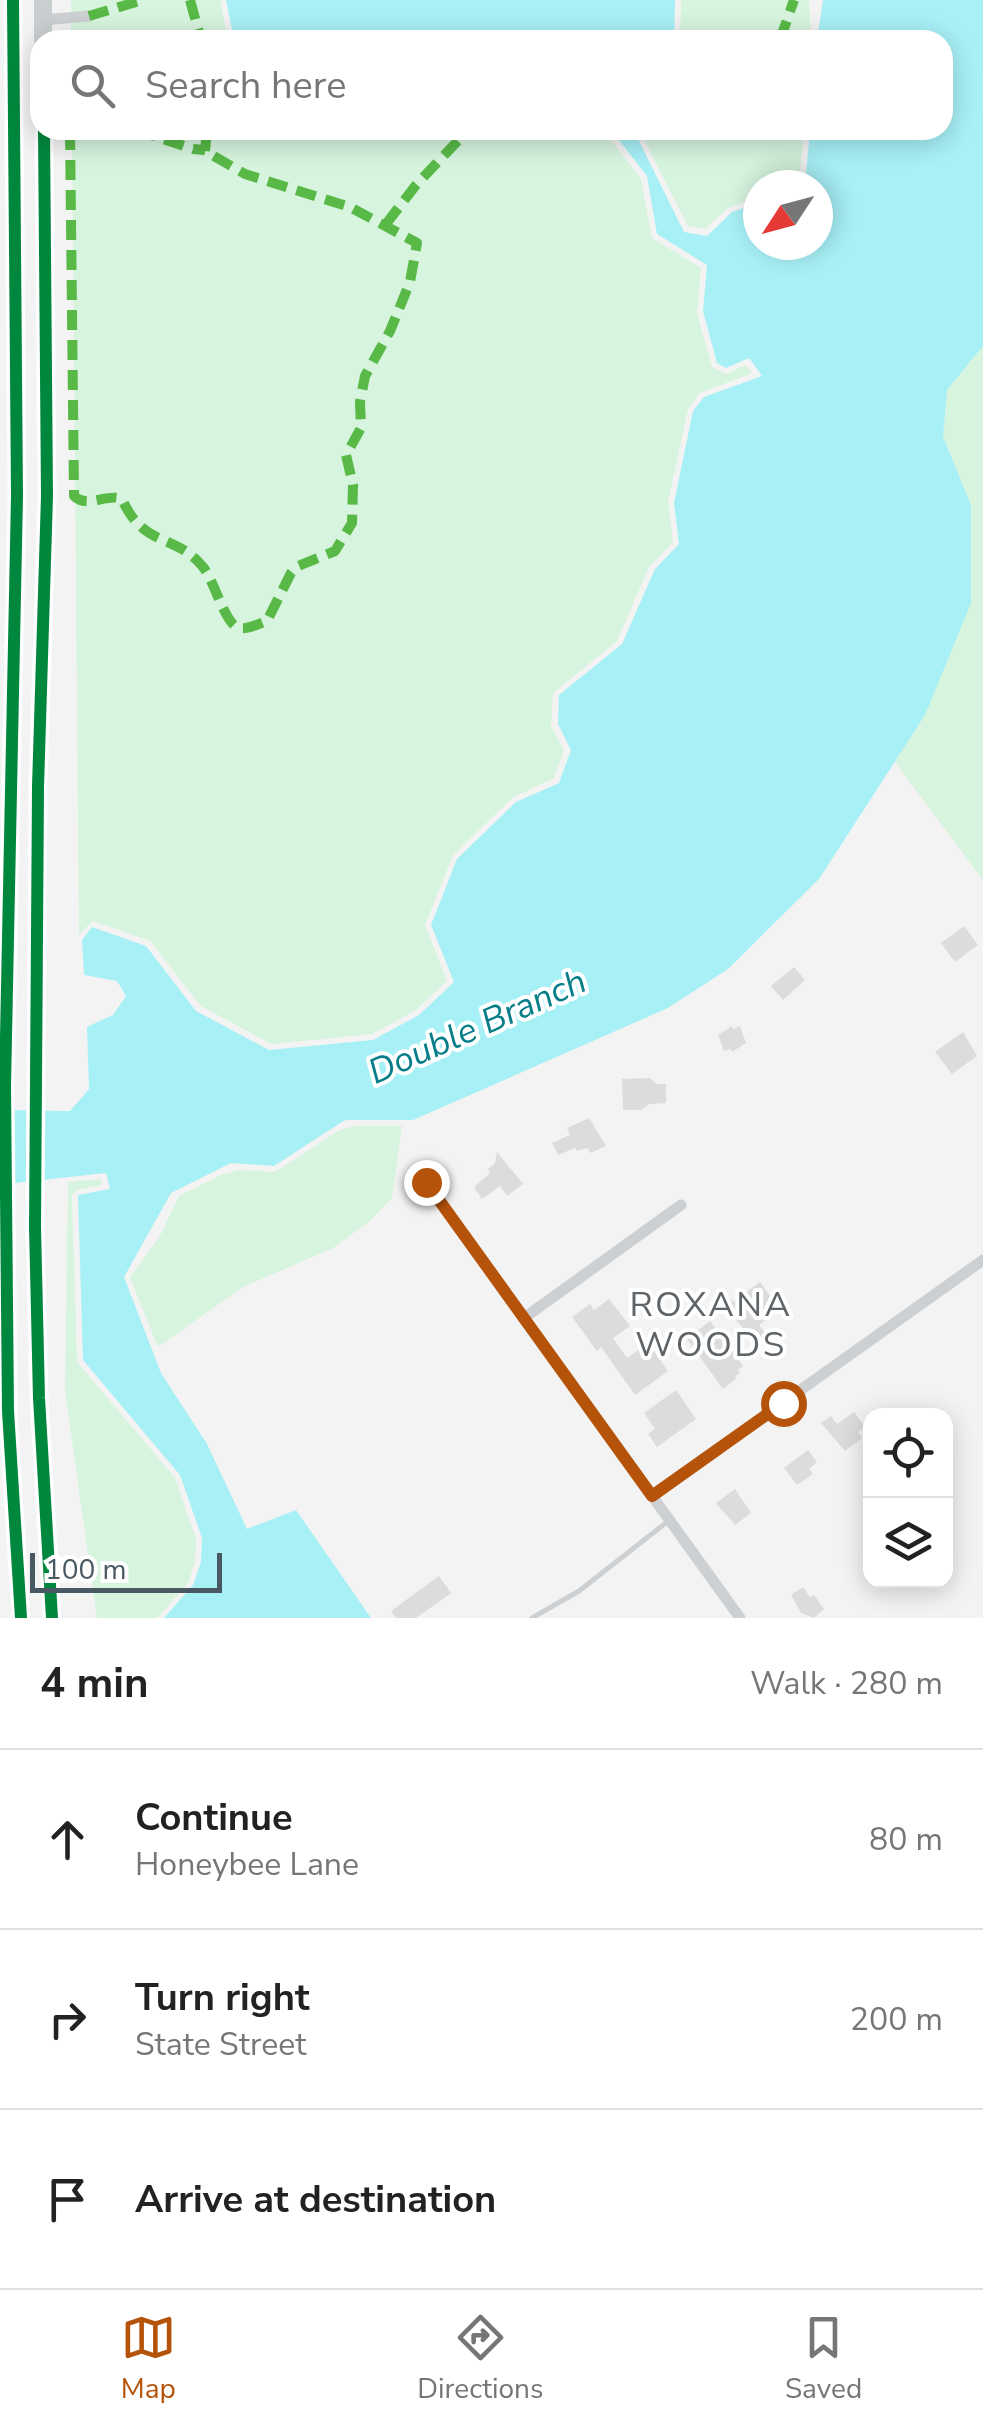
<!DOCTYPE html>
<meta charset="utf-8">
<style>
body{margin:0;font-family:"Nunito Sans",sans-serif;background:#f6f6f6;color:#222}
.controls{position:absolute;right:30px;bottom:30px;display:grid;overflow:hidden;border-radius:20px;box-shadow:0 5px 25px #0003}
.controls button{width:90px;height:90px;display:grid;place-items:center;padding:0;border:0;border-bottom:2px solid #e0e0e0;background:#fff;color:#222;font:50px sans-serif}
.compass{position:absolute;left:743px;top:170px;width:90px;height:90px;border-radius:50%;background:#fff;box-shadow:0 5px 25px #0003;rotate:234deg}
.scale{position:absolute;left:30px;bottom:25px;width:192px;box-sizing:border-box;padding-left:10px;border:5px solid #485963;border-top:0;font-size:28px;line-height:35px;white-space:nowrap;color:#485963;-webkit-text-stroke:8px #fff;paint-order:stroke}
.stop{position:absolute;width:30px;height:30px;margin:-22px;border:8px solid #b45309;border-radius:50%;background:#fff}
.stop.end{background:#b45309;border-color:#fff;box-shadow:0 2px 10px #0008}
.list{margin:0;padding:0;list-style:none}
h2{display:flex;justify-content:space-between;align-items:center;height:130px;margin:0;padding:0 40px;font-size:42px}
h2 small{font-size:32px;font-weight:400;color:#767676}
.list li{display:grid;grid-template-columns:65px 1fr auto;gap:30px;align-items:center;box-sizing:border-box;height:180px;padding:0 40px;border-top:2px solid #e0e0e0}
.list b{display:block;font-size:38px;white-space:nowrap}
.list p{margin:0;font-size:32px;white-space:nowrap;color:#767676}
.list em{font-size:32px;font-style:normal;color:#767676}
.icon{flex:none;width:55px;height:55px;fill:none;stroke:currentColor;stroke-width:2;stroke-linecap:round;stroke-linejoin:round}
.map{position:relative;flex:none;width:983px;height:1618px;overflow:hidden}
.search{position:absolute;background:#fff;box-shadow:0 5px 25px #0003;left:30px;right:30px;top:30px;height:110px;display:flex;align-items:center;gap:25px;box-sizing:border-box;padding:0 35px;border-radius:30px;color:#767676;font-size:38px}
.sheet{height:670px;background:#fff}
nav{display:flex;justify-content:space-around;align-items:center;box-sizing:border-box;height:140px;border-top:2px solid #e0e0e0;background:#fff;font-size:28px;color:#767676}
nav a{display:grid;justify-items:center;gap:5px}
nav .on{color:#b45309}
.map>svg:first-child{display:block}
.green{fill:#d6f4de}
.water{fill:#a7f0f6}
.building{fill:#dbdcde}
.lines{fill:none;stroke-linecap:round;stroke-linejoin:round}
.service{stroke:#cdd0d2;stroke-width:5}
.minor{stroke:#cdd0d2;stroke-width:11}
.primary{stroke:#c9ced1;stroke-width:18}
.quiet{stroke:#58b947;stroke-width:10;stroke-dasharray:20 10;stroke-linecap:butt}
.cycleway-casing{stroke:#fff;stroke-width:19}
.cycleway{stroke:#00873e;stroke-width:12}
.route{stroke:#b45309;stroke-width:12}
.labels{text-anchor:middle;stroke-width:8;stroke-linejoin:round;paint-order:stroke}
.water-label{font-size:35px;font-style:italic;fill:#057e89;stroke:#fff}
.neighbourhood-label{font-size:35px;letter-spacing:2.5px;fill:#5e6468;stroke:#fff}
</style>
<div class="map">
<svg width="983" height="1618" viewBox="0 0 983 1618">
<rect width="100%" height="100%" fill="#f4f3f3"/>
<g class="green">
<path d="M71,0H220L228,40H71Z"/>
<path d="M681,0H809L811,40H680Z"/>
<path d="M72,130H603L641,179L652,238L701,268L697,313L712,367L726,374L746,365L752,373L700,393L688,409L668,502L673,542L649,567L617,641L553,693L551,726L564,750L554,778L512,798L453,855L425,925L447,981L416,1010L372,1034L271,1044L201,1006L150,941L93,921L79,934Z"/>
<path d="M639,130H804L799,183L758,185V197L728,208L705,229L688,226Z"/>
<path d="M983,346V880L895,762L925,715L971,505L943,437L947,390Z"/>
<path d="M354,1126H402L392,1198L370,1221L333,1248L243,1287L158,1347L130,1277L159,1238L179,1196L221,1175L240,1170L275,1172L340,1130Z"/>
<path d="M101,1179L102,1185L77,1190L72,1195L77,1362L175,1478L196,1539L195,1561L188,1583L157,1618H97L65,1391L68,1182Z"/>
</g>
<g class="water">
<path d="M226,0H675L674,40H234Z"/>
<path d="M823,0H983V346L947,390L943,437L971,505V603L925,715L819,879L728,969L668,1008L413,1120H345L274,1166L231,1163L171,1193L124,1277L161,1373L207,1444L247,1529L296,1510L371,1618H164L193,1585L201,1562L202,1538L180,1475L83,1360L78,1195L110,1189L106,1173L14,1183L0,1110L70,1111L89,1089L87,1027L113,1015L126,996L117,981L84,975L82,940L92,927L146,946L196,1011L269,1050L373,1040L419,1015L454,982L431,925L457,859L516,802L559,783L571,750L558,724L559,695L622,644L655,569L679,544L674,503L693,411L704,397L762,376L749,358L726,368L717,363L703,311L707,265L657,234L647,176L611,130H631L637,137L684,232L707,236L732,212L758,203V245H818V185H805L810,130H943V40H817Z"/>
</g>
<g class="building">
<path d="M964,926L978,945L955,962L941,943Z"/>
<path d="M794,967L805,980L783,1000L771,986Z"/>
<path d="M732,1026L733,1029L740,1026L746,1043L732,1052L731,1049L724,1051L718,1035Z"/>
<path d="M963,1032L977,1056L952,1074L935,1052Z"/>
<path d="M650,1078L656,1084H666V1103L649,1104L641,1110H623L622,1079Z"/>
<path d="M589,1118L606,1146L590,1153L588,1148L577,1151L575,1148L558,1155L552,1143L570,1135L567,1128Z"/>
<path d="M497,1152L523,1184L507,1196L500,1186L482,1199L474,1187L490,1173L488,1169L495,1163Z"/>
<path d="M760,1282L777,1305L772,1309L775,1313L759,1325L766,1334L755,1342L722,1304L730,1298L733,1302Z"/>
<path d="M609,1299L630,1326L613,1338L627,1358L648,1343L668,1371L635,1395L601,1347L597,1351L572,1317L590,1304L594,1310Z"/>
<path d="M710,1321L743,1366L738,1370L740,1373L735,1377L736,1379L723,1389L687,1339Z"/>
<path d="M676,1390L696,1419L657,1447L648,1434L655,1429L644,1413Z"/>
<path d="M854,1412L865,1427L858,1432L862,1438L845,1451L821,1423L831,1416L837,1424Z"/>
<path d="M808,1450L817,1462L809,1469L813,1474L797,1485L784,1468Z"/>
<path d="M735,1489L751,1513L735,1525L716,1503Z"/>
<path d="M439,1576L451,1593L416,1618H396L391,1611Z"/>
<path d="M803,1587L810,1597L814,1595L824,1609L814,1618L801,1613L791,1595Z"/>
</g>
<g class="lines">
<path class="service" d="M532,1618L579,1591L667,1522"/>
<g class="minor">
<path d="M43,20L89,16"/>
<path d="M426,1182L740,1618"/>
<path d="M524,1318L681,1205"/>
<path d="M652,1496L983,1260"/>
</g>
<g class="primary">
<path d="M13,0L17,496L5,1086L8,1411L21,1618"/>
<path d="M43,0V40"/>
<path d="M44,130L47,496L38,787L35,1227L39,1398L52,1618"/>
</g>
<g class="quiet">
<path d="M190,0L201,40"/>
<path d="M89,16L143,0"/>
<path d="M780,40L794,0"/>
<path d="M70,130L74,496C88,509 106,493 122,499C144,549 176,533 203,567C214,580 224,621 237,627C246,631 258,624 267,621L291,573L296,567L335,551L352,523L353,485L346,455L361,428L360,402L365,376L390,331L410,282L417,243L350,207L245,174L205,151L207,130"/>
<path d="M136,130L193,149L205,150"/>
<path d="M386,224L416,185L468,130"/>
</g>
<g class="cycleway-casing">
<g id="cycleway">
<path d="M13,0L17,496L5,1086L8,1411L21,1618"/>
<path d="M44,130L47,496L38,787L35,1227L39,1398L52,1618"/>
</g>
</g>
<use href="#cycleway" class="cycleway"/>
</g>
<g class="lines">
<path class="route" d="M426,1182L652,1496L783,1403"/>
</g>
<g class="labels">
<g class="water-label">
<text transform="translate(477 1026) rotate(-24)" y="12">Double Branch</text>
</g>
<g class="neighbourhood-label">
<text x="711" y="1316">ROXANA<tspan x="711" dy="40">WOODS</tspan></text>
</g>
</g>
</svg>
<div class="controls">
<button><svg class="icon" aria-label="locate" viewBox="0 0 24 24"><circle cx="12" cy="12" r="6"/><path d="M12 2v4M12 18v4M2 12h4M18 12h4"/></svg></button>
<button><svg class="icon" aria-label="layers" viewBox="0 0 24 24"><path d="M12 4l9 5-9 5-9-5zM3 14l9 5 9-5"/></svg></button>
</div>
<svg class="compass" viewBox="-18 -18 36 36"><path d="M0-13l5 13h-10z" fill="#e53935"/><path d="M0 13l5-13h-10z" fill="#767676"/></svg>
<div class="scale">100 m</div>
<div class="stop" style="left:783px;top:1403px"></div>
<div class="stop end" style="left:426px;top:1182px"></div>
<div class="search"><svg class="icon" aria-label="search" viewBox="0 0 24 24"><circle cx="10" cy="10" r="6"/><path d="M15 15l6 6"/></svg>Search here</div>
</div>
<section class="sheet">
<h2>4 min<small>Walk · 280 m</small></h2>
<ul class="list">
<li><svg class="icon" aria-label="ahead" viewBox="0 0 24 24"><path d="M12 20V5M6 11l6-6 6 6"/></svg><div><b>Continue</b><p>Honeybee Lane</p></div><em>80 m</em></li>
<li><svg class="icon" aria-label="right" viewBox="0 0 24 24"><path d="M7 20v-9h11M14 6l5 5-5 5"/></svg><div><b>Turn right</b><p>State Street</p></div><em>200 m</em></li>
<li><svg class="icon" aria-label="arrive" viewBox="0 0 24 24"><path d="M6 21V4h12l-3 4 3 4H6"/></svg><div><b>Arrive at destination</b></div></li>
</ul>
</section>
<nav>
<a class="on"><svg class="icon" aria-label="map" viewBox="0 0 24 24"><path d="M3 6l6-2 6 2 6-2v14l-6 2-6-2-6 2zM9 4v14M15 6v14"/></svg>Map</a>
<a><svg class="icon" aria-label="directions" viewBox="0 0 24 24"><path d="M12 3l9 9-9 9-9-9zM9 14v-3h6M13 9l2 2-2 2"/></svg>Directions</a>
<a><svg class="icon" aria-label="saved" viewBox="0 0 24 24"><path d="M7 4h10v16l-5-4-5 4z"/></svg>Saved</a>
</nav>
